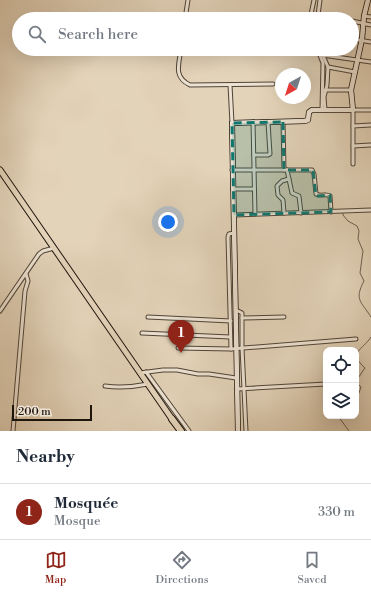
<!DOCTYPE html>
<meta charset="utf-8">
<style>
body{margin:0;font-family:"Libre Bodoni",serif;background:#f2f2f3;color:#1f2937}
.controls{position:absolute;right:12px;bottom:12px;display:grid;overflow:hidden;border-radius:8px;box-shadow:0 4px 16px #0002}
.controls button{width:36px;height:36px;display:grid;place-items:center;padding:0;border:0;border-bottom:1px solid #e0e1e3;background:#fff;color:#1f2937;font:20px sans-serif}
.compass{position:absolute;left:275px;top:68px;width:36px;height:36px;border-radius:50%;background:#fff;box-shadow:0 4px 16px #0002;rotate:219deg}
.scale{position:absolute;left:12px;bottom:10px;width:80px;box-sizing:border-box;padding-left:4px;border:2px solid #1e150d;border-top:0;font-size:11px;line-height:14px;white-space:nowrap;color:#1e150d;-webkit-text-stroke:3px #ede2d2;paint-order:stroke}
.you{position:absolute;left:168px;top:222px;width:14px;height:14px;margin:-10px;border:3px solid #fff;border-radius:50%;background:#1a73e8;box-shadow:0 0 0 6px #1a73e833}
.badge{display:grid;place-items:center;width:26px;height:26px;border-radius:50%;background:#8f2418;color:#fff;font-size:13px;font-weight:700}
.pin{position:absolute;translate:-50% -33px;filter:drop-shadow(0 1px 2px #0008)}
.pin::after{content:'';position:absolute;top:21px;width:14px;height:12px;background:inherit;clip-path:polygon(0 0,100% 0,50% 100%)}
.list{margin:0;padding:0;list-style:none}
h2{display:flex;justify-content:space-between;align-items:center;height:52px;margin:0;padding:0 16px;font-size:17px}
h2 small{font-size:13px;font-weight:400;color:#747a83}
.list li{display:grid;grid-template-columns:26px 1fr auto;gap:12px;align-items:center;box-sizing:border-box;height:56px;padding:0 16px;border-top:1px solid #e0e1e3}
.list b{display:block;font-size:15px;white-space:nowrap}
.list p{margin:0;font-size:13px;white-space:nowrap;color:#747a83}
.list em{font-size:13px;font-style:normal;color:#747a83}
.icon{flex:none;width:22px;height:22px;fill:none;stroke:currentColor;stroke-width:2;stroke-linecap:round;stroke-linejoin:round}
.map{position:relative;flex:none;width:371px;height:431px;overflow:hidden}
.search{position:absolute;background:#fff;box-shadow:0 4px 16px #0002;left:12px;right:12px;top:12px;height:44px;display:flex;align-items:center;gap:10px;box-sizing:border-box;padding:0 14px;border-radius:22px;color:#747a83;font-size:15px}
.sheet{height:108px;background:#fff}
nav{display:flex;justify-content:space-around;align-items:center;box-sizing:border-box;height:56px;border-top:1px solid #e0e1e3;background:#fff;font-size:11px;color:#747a83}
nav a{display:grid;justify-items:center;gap:2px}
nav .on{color:#8f2418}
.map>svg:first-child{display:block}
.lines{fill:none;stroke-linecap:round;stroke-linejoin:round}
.stream{stroke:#6c6051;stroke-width:1}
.street-casing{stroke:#4f4438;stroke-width:5}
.secondary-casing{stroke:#1e150d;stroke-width:6}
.primary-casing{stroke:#1e150d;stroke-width:7}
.highway-casing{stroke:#1e150d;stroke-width:8}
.street{stroke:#ede2d2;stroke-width:3}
.secondary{stroke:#ede2d2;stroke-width:4.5}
.primary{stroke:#e3d3b9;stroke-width:5}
.highway{stroke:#e3d3b9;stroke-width:6}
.marked{fill:#0f766e;fill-opacity:0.2;stroke:#0f766e;stroke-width:3;stroke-dasharray:8 5;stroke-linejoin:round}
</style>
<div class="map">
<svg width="371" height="431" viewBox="0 0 371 431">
<rect width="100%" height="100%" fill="#e3d3b9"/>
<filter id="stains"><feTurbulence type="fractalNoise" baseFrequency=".005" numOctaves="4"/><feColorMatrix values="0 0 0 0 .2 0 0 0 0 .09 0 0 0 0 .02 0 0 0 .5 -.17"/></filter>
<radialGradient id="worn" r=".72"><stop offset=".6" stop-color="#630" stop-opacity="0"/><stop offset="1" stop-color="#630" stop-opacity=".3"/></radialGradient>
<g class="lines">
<g class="stream">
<path d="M343,213V215L348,221L357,226L359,231L358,239L363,251L360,273L364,281C354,300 361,301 371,317"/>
<path d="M356,381L365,368C347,352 363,350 371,337"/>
<path d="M356,382L361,387L359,393L356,397"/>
<path d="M338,416L349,431"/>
</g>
<g class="street-casing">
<g id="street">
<path d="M320,0L318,15L340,19"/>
<path d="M364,16L371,17"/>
<path d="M185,19L188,0"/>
<path d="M310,19L314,0"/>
<path d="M352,21L371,25"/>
<path d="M352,39L371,42"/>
<path d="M181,49C179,64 173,77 190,85L273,84"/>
<path d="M320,49L328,67L327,85L324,97L325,110"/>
<path d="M319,53L323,63L322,110"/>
<path d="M322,55L371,62"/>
<path d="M328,67L355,72"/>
<path d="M230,85L232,123"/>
<path d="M325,90H351"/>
<path d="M253,122L255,214"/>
<path d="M283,122L284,170"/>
<path d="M353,126L371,125"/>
<path d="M353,146L371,145"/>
<path d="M254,155H268L270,154L268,122"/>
<path d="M353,164V110H371"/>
<path d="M232,170H312L314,174L316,194C321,197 326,193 330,196L331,212"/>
<path d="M287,170L292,193L299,196L301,213"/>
<path d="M233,189H254"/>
<path d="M284,213L283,200L278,195L277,186L282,181L289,179"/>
<path d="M234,215L371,210"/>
<path d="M236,310L242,313V348L246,431"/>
<path d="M0,311L39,254L43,251L54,248"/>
<path d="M148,317L231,321"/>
<path d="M242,318L284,317"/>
<path d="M142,333L230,337"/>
<path d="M178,348L231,349L356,339"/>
<path d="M231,349L228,237L229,234L234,233"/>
<path d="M146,372L189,431"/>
<path d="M140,373L163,370H177L198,374H209L236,378"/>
<path d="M105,386C120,388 133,387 148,384"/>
<path d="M237,389L326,384"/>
<path d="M13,431L25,291L28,281L26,274"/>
</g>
</g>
<g class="secondary-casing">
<path id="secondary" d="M238,431L232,123L305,121L308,120L309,112L312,110H353L351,90L362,39L364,16L368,0"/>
</g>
<g class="primary-casing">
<path id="primary" d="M0,170L172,419"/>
</g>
<g class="highway-casing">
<path id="highway" d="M172,419L181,431"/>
</g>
<use href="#street" class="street"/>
<use href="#secondary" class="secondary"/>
<use href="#primary" class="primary"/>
<use href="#highway" class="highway"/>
</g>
<path class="marked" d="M283,122L284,170H313L316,196L330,195L331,212L234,215L232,123Z"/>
<rect width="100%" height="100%" filter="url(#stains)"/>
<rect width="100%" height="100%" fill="url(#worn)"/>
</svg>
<div class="controls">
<button><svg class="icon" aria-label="locate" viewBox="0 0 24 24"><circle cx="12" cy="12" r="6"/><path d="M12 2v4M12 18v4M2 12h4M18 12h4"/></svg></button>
<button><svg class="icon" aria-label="layers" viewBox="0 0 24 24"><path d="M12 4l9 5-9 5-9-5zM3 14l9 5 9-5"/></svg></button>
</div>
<svg class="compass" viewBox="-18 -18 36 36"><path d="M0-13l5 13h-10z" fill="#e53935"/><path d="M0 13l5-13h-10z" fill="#747a83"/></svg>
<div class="scale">200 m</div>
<div class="you"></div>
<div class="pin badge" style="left:181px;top:353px">1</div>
<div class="search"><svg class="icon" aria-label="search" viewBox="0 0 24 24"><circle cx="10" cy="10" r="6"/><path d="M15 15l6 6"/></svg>Search here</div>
</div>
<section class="sheet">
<h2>Nearby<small></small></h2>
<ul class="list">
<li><span class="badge">1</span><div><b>Mosquée</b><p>Mosque</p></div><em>330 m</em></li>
</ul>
</section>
<nav>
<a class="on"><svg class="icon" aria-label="map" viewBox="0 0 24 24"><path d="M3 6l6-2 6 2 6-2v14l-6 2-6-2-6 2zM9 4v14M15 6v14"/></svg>Map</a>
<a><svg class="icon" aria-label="directions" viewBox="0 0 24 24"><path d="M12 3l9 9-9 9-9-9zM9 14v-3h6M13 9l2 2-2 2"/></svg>Directions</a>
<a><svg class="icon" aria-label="saved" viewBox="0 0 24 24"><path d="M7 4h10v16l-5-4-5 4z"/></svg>Saved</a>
</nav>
